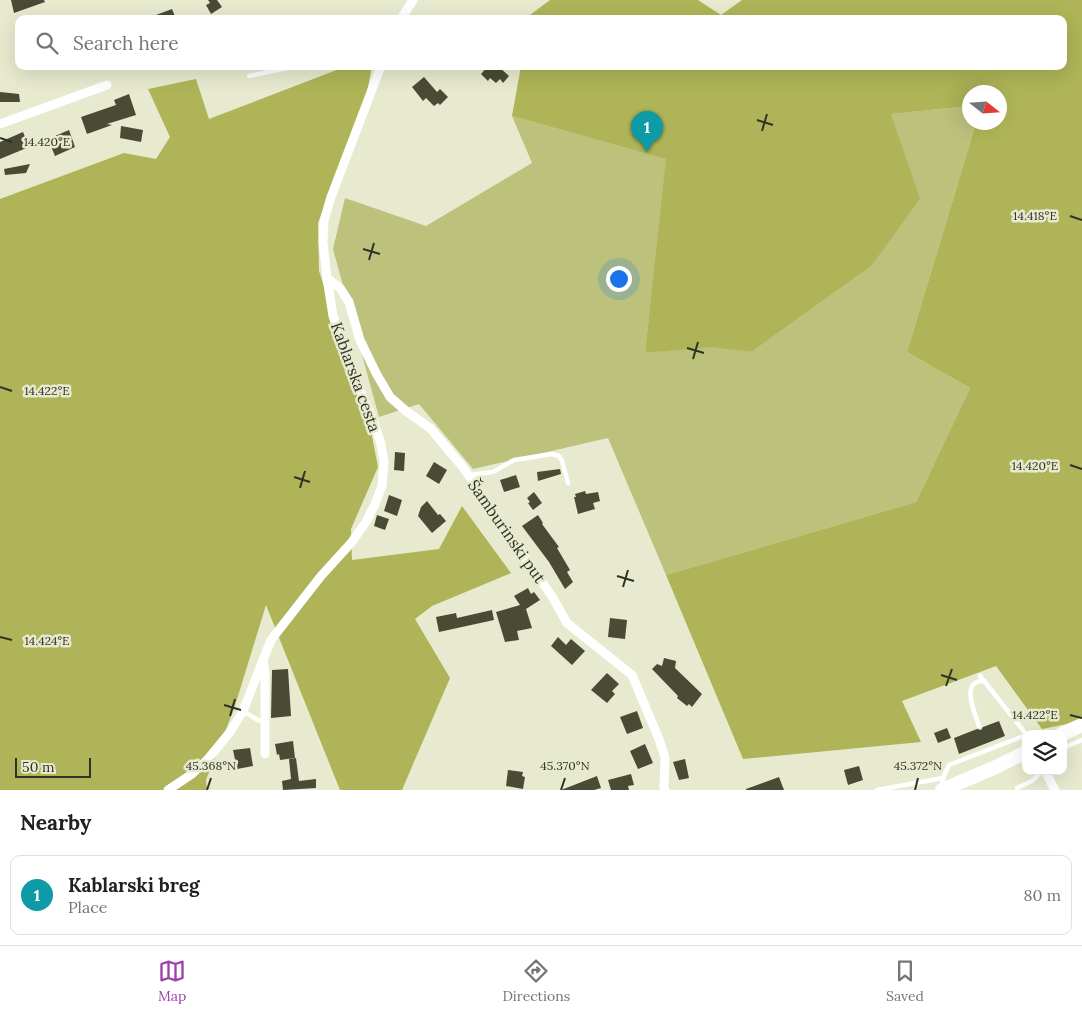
<!DOCTYPE html>
<meta charset="utf-8">
<style>
body{margin:0;font-family:Lora,serif;background:#f2f2f2;color:#202124}
.controls{position:absolute;right:15px;bottom:15px;display:grid;overflow:hidden;border-radius:10px;box-shadow:0 5px 20px #0002}
.controls button{width:45px;height:45px;display:grid;place-items:center;padding:0;border:0;border-bottom:1px solid #e0e0e0;background:#fff;color:#202124;font:25px sans-serif}
.compass{position:absolute;left:962px;top:85px;width:45px;height:45px;border-radius:50%;background:#fff;box-shadow:0 5px 20px #0002;rotate:107deg}
.scale{position:absolute;left:15px;bottom:12px;width:76px;box-sizing:border-box;padding-left:5px;border:2px solid #313227;border-top:0;font-size:14px;line-height:18px;white-space:nowrap;color:#313227;-webkit-text-stroke:4px #e7eace;paint-order:stroke}
.you{position:absolute;left:618px;top:278px;width:18px;height:18px;margin:-12px;border:4px solid #fff;border-radius:50%;background:#1a73e8;box-shadow:0 0 0 8px #1a73e833}
.badge{display:grid;place-items:center;width:32px;height:32px;border-radius:50%;background:#9c40aa;color:#fff;font-size:16px;font-weight:700}
.pin{position:absolute;translate:-50% -41px;filter:drop-shadow(0 1px 2px #0008)}
.pin::after{content:'';position:absolute;top:26px;width:18px;height:15px;background:inherit;clip-path:polygon(0 0,100% 0,50% 100%)}
.list{margin:0;padding:0;list-style:none}
h2{display:flex;justify-content:space-between;align-items:center;height:65px;margin:0;padding:0 20px;font-size:21px}
h2 small{font-size:16px;font-weight:400;color:#757577}
.list li{display:grid;grid-template-columns:32px 1fr auto;gap:15px;align-items:center;box-sizing:border-box;height:80px;margin:0 10px 10px;padding:0 10px;border:1px solid #e0e0e0;border-radius:10px}
.list b{display:block;font-size:19px;white-space:nowrap}
.list p{margin:0;font-size:16px;white-space:nowrap;color:#757577}
.list em{font-size:16px;font-style:normal;color:#757577}
.icon{flex:none;width:28px;height:28px;fill:none;stroke:currentColor;stroke-width:2;stroke-linecap:round;stroke-linejoin:round}
.map{position:relative;flex:none;width:1082px;height:790px;overflow:hidden}
.search{position:absolute;background:#fff;box-shadow:0 5px 20px #0002;left:15px;right:15px;top:15px;height:55px;display:flex;align-items:center;gap:12px;box-sizing:border-box;padding:0 18px;border-radius:10px;color:#757577;font-size:19px}
.sheet{height:155px;background:#fff}
nav{display:flex;justify-content:space-around;align-items:center;box-sizing:border-box;height:70px;border-top:1px solid #e0e0e0;background:#fff;font-size:14px;color:#757577}
nav a{display:grid;justify-items:center;gap:2px}
nav .on{color:#9c40aa}
.map>svg:first-child{display:block}
.green{fill:#bcc27c}
.forest{fill:#aeb457}
.building{fill:#494b34}
.lines{fill:none;stroke-linecap:round;stroke-linejoin:round}
.service{stroke:#fff;stroke-width:4.5}
.minor{stroke:#fff;stroke-width:9}
.secondary{stroke:#fff;stroke-width:14}
.ticks{fill:none;stroke:#313227;stroke-width:2}
.labels{text-anchor:middle;stroke-width:5;stroke-linejoin:round;paint-order:stroke}
.street-label{font-size:16px;fill:#313227;stroke:#e7eace}
.ticks-label{font-size:12px;text-anchor:middle;fill:#313227;stroke:#e7eace;stroke-width:5;stroke-linejoin:round;paint-order:stroke}
</style>
<div class="map">
<svg width="1082" height="790" viewBox="0 0 1082 790">
<rect width="100%" height="100%" fill="#e7eace"/>
<path class="green" d="M969,106L970,122L976,123L907,352L970,388L916,502L666,575L608,438L473,469L419,404L379,417L333,249L345,198L426,226L532,163L512,116L667,159L645,353L712,346L751,352L890,114Z"/>
<g class="forest">
<path d="M550,0H698L721,15L742,0H1082V721L1042,729L996,666L902,701L921,742L743,759L666,575L916,502L970,388L907,352L976,123L1000,122V92H970L969,106L891,114L920,199L871,266L751,352L712,347L645,353L666,159L512,116L521,66H1063V19H529L530,15Z"/>
<path d="M347,66H372L365,102L318,223L319,271L369,421L378,467L351,529L352,560L439,549L462,506L511,573L432,606L415,619L450,678L402,790H340L266,605L234,709L206,780L207,790H0V199L124,153L156,159L170,137L148,89L196,79L209,119Z"/>
</g>
<g class="building">
<path d="M11,0H44L45,2L14,13Z"/>
<path d="M208,0H217L222,7L211,14L206,5L210,3Z"/>
<path d="M172,9L176,19H148V18Z"/>
<path d="M488,66H498L509,76L503,83L500,79L496,83L490,78L488,81L481,74Z"/>
<path d="M424,77L437,92L440,89L448,97L440,105L438,103L434,106L426,98L423,101L412,87Z"/>
<path d="M0,92L19,94L20,102H0Z"/>
<path d="M129,94L136,115L107,124L112,125L87,134L81,117L116,105L114,100Z"/>
<path d="M121,126L143,130L141,142L120,138Z"/>
<path d="M69,130L75,147L55,156L48,139Z"/>
<path d="M23,132L29,147L0,159V142Z"/>
<path d="M30,164L26,173L5,175L4,169Z"/>
<path d="M395,452L405,453L404,471L394,470Z"/>
<path d="M434,462L447,470L439,484L426,476Z"/>
<path d="M560,469L561,474L538,481L537,472Z"/>
<path d="M516,475L520,487L504,492L500,480Z"/>
<path d="M585,491L586,494L598,492L600,501L593,503L595,509L578,514L574,497H576L575,494Z"/>
<path d="M534,492L542,503L533,510L528,503L530,502L527,498Z"/>
<path d="M389,495L402,500L397,516L384,511Z"/>
<path d="M427,501L438,515L440,514L446,521L432,533L418,516L421,507Z"/>
<path d="M377,515L389,519L385,530L374,526Z"/>
<path d="M538,515L543,523L542,524L559,547L557,548L570,570L567,572L573,582L565,589L549,562L522,526Z"/>
<path d="M528,588L531,594L534,592L540,600L526,609L532,628L517,631L519,640L505,642L496,612L520,605L514,596Z"/>
<path d="M492,610L494,620L439,632L436,617L456,613L457,618Z"/>
<path d="M610,618L627,620L625,639L608,637Z"/>
<path d="M558,637L566,645L571,639L585,651L572,665L551,646Z"/>
<path d="M664,658L676,661L675,668L702,694L692,707L689,704L687,706L677,698L678,696L652,669L657,664L662,666Z"/>
<path d="M288,669L291,716L271,718L272,670Z"/>
<path d="M607,673L619,684L612,691L615,694L607,703L591,690Z"/>
<path d="M637,711L643,728L627,734L620,717Z"/>
<path d="M999,721L1005,736L959,754L954,738L977,729L981,730L983,727Z"/>
<path d="M947,728L951,738L938,743L934,733Z"/>
<path d="M293,741L295,758L280,760L279,754L277,755L275,744Z"/>
<path d="M645,744L653,763L638,769L630,751Z"/>
<path d="M250,748L253,766L237,769L233,750Z"/>
<path d="M296,758L299,781L316,779V788L283,790L282,781L291,779L289,759Z"/>
<path d="M685,759L689,778L679,780L673,762Z"/>
<path d="M859,766L863,780L848,785L844,770Z"/>
<path d="M508,770L523,772L522,776L525,777L523,789L506,786Z"/>
<path d="M631,774L634,785L628,786L629,790H611L608,780Z"/>
<path d="M597,776L601,788L594,790H561Z"/>
<path d="M779,777L784,790H746V789Z"/>
</g>
<g class="lines">
<g class="service">
<path d="M249,76L297,66"/>
<path d="M470,475L493,472L514,460L552,454L559,456L562,461L568,483"/>
<path d="M980,676L1026,734"/>
<path d="M243,711L258,720L265,722"/>
<path d="M979,726C975,713 959,679 985,681"/>
<path d="M1063,748L1082,740"/>
<path d="M942,787L943,778L949,765L1026,735"/>
<path d="M1017,788L1032,781L1042,771"/>
<path d="M877,790L943,778"/>
</g>
<g class="minor">
<path d="M401,19L413,0"/>
<path d="M0,124L107,85"/>
<path d="M327,278L340,288L349,302L360,340L376,373L390,397L406,411L430,428L462,466L476,486L494,517L527,560L553,598L567,623L632,675L659,739L665,758L664,787L665,790"/>
<path d="M263,660L265,674V754"/>
<path d="M1045,771L1055,790"/>
<path d="M168,790L192,774L207,760L230,732L243,711L271,640L321,576L351,543L366,522L375,504L382,486L384,462L381,444L372,417L352,373L333,316L327,278L323,242L324,221L331,197L381,66"/>
</g>
<g class="secondary">
<path d="M1062,734L1082,725"/>
<path d="M942,790L996,767L1026,752"/>
</g>
</g>
<path class="ticks" d="M757,120L773,125M762,131L767,114M0,138L12,142M1070,216L1082,220M363,249L380,254M369,260L374,243M687,348L704,353M693,359L698,342M0,387L12,391M1070,465L1082,469M294,477L310,482M300,488L305,471M617,576L634,581M623,587L628,570M0,637L12,640M941,675L957,680M946,686L952,669M224,705L241,710M1070,715L1082,718M230,716L235,699M207,790L211,778M561,790L565,778M915,790L918,778"/>
<g class="labels">
<g class="street-label">
<text transform="translate(356 377) rotate(70)" y="6">Kablarska cesta</text>
<text transform="translate(507 531) rotate(55)" y="6">Šamburinski put</text>
</g>
</g>
<g class="ticks-label">
<text x="47" y="146">14.420°E</text>
<text x="1035" y="220">14.418°E</text>
<text x="47" y="395">14.422°E</text>
<text x="1035" y="470">14.420°E</text>
<text x="47" y="645">14.424°E</text>
<text x="1035" y="719">14.422°E</text>
<text x="211" y="770">45.368°N</text>
<text x="565" y="770">45.370°N</text>
<text x="918" y="770">45.372°N</text>
</g>
</svg>
<div class="controls">
<button><svg class="icon" aria-label="layers" viewBox="0 0 24 24"><path d="M12 4l9 5-9 5-9-5zM3 14l9 5 9-5"/></svg></button>
</div>
<svg class="compass" viewBox="-18 -18 36 36"><path d="M0-13l5 13h-10z" fill="#e53935"/><path d="M0 13l5-13h-10z" fill="#757577"/></svg>
<div class="scale">50 m</div>
<div class="you"></div>
<div class="pin badge" style="left:647px;top:152px;background:#0f9aa8">1</div>
<div class="search"><svg class="icon" aria-label="search" viewBox="0 0 24 24"><circle cx="10" cy="10" r="6"/><path d="M15 15l6 6"/></svg>Search here</div>
</div>
<section class="sheet">
<h2>Nearby<small></small></h2>
<ul class="list">
<li><span class="badge" style="background:#0f9aa8">1</span><div><b>Kablarski breg</b><p>Place</p></div><em>80 m</em></li>
</ul>
</section>
<nav>
<a class="on"><svg class="icon" aria-label="map" viewBox="0 0 24 24"><path d="M3 6l6-2 6 2 6-2v14l-6 2-6-2-6 2zM9 4v14M15 6v14"/></svg>Map</a>
<a><svg class="icon" aria-label="directions" viewBox="0 0 24 24"><path d="M12 3l9 9-9 9-9-9zM9 14v-3h6M13 9l2 2-2 2"/></svg>Directions</a>
<a><svg class="icon" aria-label="saved" viewBox="0 0 24 24"><path d="M7 4h10v16l-5-4-5 4z"/></svg>Saved</a>
</nav>
